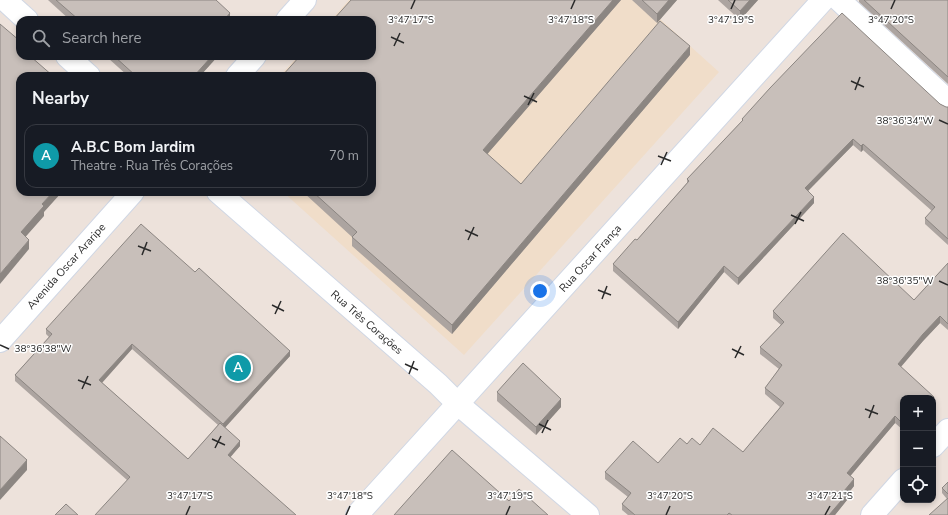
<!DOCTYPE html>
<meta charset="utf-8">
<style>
body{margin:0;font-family:"Nunito Sans",sans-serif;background:#242831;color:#f1f3f6}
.controls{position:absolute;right:12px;bottom:12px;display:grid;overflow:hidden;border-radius:8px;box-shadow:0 2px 6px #0003}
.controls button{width:36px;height:36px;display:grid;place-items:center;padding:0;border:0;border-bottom:1px solid #363941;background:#171b24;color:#f1f3f6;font:20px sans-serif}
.you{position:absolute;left:540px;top:291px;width:14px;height:14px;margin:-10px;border:3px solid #fff;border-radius:50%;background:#1a73e8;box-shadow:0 0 0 6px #1a73e833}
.badge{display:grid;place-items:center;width:26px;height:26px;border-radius:50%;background:#357cff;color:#fff;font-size:13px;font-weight:700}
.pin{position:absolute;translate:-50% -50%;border:2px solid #fff;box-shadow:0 1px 4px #0006}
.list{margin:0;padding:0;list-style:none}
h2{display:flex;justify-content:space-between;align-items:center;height:52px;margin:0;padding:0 16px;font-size:17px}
h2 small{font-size:13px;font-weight:400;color:#9ea1a6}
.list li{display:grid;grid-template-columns:26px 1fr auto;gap:12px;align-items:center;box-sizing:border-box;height:64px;margin:0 8px 8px;padding:0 8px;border:1px solid #363941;border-radius:12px}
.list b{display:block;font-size:15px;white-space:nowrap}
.list p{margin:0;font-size:13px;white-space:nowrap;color:#9ea1a6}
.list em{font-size:13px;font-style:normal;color:#9ea1a6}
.icon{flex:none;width:22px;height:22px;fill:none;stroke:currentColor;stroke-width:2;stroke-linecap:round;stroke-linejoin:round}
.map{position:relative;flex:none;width:948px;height:515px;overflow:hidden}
.search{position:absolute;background:#171b24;box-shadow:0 2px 6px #0003;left:16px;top:16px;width:360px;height:44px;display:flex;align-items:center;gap:10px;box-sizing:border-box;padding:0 14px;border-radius:12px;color:#9ea1a6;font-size:15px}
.panel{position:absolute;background:#171b24;box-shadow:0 2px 6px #0003;left:16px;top:72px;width:360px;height:124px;border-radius:12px}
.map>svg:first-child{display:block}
.education{fill:#f0ddc9}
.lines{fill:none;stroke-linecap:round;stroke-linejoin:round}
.minor-casing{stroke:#d0d7e4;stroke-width:24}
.tertiary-casing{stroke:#d0d7e4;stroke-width:24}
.minor{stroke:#fff;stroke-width:22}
.tertiary{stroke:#fff;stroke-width:22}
.wall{fill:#aca4a0;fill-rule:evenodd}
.shaded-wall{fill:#8c8682}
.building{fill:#c8bfba;stroke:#8c8682}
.ticks{fill:none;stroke:#2a2a2a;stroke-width:1.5}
.labels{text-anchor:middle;stroke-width:3;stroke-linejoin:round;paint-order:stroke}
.street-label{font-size:11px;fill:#2a2a2a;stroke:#fff}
.ticks-label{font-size:10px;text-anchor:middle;fill:#2a2a2a;stroke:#fff;stroke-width:3;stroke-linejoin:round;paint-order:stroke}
</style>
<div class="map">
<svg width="948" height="515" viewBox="0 0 948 515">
<rect width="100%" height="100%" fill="#ede2db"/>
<path class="education" d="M349,0H639L719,72L464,355L283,192H372V76H280L298,56H372V20H331Z"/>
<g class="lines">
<g class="minor-casing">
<g id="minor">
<path d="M839,0L948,101"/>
<path d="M458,404L588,515"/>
<path d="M933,446L948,430"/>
<path d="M872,515L903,480"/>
</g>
</g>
<g class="tertiary-casing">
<g id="tertiary">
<path d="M5,0L27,20"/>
<path d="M287,20L305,0"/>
<path d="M67,56L89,76"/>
<path d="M237,76L255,56"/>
<path d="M218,192L438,384L458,404"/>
<path d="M0,341L133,192"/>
<path d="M357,515L823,0"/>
</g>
</g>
<use href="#minor" class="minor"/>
<use href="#tertiary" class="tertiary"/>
</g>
<g class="wall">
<path d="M48,0H216L230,20H70Z"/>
<path d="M351,0H621L487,154L521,184L690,55L452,334L352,246V237L303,192H372Z"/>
<path d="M632,0H677L657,23Z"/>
<path d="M718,0H758L740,20Z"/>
<path d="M859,0H948V84L859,2Z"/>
<path d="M108,56H218L200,76H128L108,58Z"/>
<path d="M940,104L946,107H948V245L925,224V218L932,211L863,150L861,152L853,145L808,191L814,203L738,285L724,272L678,329L613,271V264L637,240L687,183V179L742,121V119Z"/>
<path d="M948,263V330L940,323L923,341L901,367L934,404L903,398V430L895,423L850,476L854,486L847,495V500L835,515H628L622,510V504L628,497L605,479V472L658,463L687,444L743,452L780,407L765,394V388L779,369L760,354V347L781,325L773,318V311L914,300Z"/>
<path d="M46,329L290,356L225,427L240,446L230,457L127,480L15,381V375L49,337L46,334ZM132,349L218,425L188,459L102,383Z"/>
<path d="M497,392L561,407L536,435L497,401Z"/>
<path d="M948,482V515L947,499L942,493V488Z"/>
</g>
<g class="shaded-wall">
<path d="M613,0H621L483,159V150Z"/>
<path d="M669,0H677L657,23V14Z"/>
<path d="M750,0H758L740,20V11Z"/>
<path d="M230,13V20H224Z"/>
<path d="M690,46V55L452,334V325Z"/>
<path d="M212,56H218L200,76H194Z"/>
<path d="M853,139V145L805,194V188Z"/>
<path d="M863,144V150L861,152V146Z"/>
<path d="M53,192H62L44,212V216L21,242V232L42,204Z"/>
<path d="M814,197V203L738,285V278Z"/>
<path d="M29,240V249L0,284V274Z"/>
<path d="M724,266V272L678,329V322Z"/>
<path d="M940,316V323L923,341L898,370V364L923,334Z"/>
<path d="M132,344V349L99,386V380Z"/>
<path d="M290,351V356L223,430V424Z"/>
<path d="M561,399V407L536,435V427Z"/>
<path d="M895,416V423L847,480V473Z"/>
<path d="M240,441V446L228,460V455Z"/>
<path d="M27,460V470L0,500V490Z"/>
<path d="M854,479V486L847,495V500L835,515H829L844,491Z"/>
</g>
<g class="building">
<path d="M56,0H216L230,13L224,20H79Z"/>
<path d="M351,0H613L483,150L521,184L660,21L690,46L452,325L352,237L357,232L313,192H372V76H282L300,56H372V20H333Z"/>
<path d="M642,0H669L657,14Z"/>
<path d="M728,0H750L740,11Z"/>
<path d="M864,0H948V77Z"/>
<path d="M842,13L940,104L946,107H948V239L925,218L935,207L863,144L861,146L853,139L805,188L814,197L738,278L724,266L678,322L613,264L635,239L637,240L689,181L687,179L743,120L742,119L770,88Z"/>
<path d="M0,24L20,41V56H30L53,76H20V192H53L42,204L44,206L21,232L29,240L0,274Z"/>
<path d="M114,56H212L194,76H136Z"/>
<path d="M141,224L195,272L199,268L290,351L223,424L132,344L99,380L188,459L220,423L240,441L228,455L296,515H95L130,477L15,375L52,334L46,329Z"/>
<path d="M843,233L914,300L948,263V324L940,316L923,334L898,364L934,397L933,398H903V424L895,416L847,473L854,479L844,491L847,494L829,515H732L729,513L727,515H635L622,504L631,493L605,472L633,441L658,463L680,438L687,444L692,438L700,445L713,428L743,452L784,403L765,388L782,365L760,347L784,322L773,311Z"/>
<path d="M523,363L561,399L536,427L497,392Z"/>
<path d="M0,436L27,460L0,490Z"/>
<path d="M452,450L509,501L519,489L548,515H394Z"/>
<path d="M948,482V494L942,488Z"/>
<path d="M948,498V515H929Z"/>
<path d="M66,504L78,515H55Z"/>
</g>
<path class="ticks" d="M411,9L415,0M571,9L575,0M731,9L735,0M891,9L895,0M391,37L404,43M394,46L400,33M851,81L864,87M855,90L860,77M524,96L537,102M528,105L534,93M939,120L948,124M658,156L671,161M661,165L667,152M791,215L804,221M795,224L801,212M465,230L478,236M468,240L474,227M138,246L151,251M142,255L147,242M939,281L948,285M598,290L611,295M602,299L607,286M272,305L284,311M275,314L281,301M0,345L9,349M732,349L744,355M735,358L741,346M405,364L418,370M409,374L414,361M78,380L91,385M82,389L88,376M865,409L878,414M869,418L874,405M539,424L551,430M542,433L548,420M212,439L225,445M215,448L221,436M186,515L190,506M346,515L350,506M506,515L510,506M666,515L670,506M825,515L830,506"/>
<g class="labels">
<g class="street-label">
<text transform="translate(590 258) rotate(-48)" y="4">Rua Oscar França</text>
<text transform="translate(66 266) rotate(-48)" y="4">Avenida Oscar Araripe</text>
<text transform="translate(367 322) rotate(41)" y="4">Rua Três Corações</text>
</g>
</g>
<g class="ticks-label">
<text x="411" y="23">3°47'17"S</text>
<text x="571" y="23">3°47'18"S</text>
<text x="731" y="23">3°47'19"S</text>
<text x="891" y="23">3°47'20"S</text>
<text x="905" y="124">38°36'34"W</text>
<text x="905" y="284">38°36'35"W</text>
<text x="43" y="352">38°36'38"W</text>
<text x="190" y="499">3°47'17"S</text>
<text x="350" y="499">3°47'18"S</text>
<text x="510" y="499">3°47'19"S</text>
<text x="670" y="499">3°47'20"S</text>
<text x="830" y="499">3°47'21"S</text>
</g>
</svg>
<div class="controls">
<button>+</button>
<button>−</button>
<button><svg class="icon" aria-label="locate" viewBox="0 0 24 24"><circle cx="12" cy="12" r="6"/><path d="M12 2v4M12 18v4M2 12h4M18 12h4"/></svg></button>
</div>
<div class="you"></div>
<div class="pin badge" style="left:238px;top:368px;background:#0f9aa8">A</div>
<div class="search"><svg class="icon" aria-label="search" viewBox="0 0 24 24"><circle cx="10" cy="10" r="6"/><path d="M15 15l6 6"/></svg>Search here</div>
<section class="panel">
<h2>Nearby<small></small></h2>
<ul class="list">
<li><span class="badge" style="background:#0f9aa8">A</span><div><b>A.B.C Bom Jardim</b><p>Theatre · Rua Três Corações</p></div><em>70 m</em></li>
</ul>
</section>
</div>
